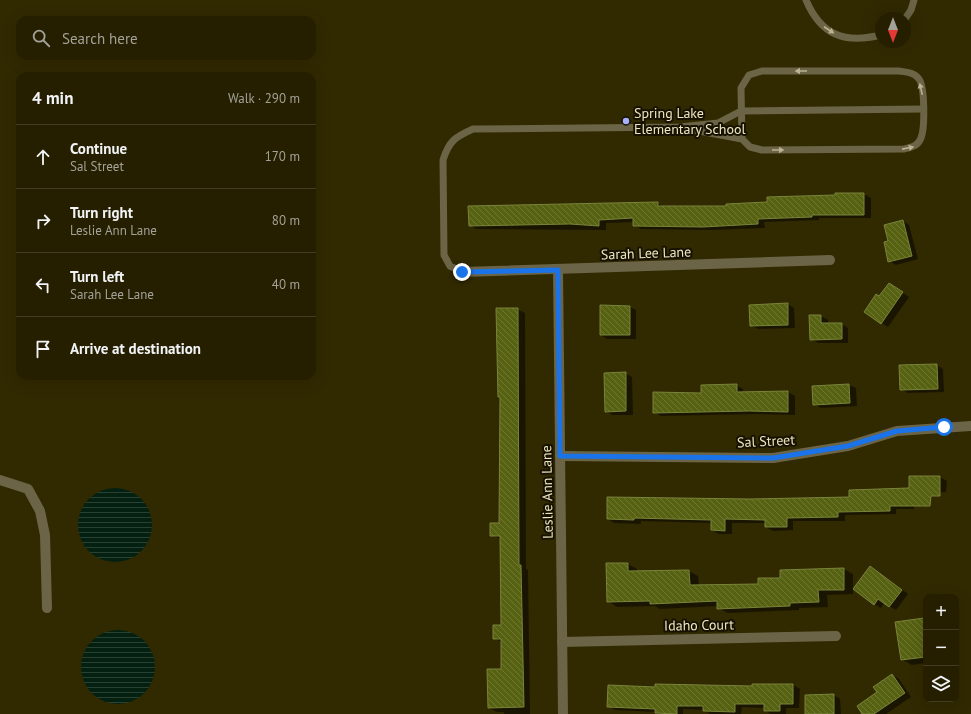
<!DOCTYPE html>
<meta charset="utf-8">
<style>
body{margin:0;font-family:"PT Sans",sans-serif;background:#312c0f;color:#f1f3f6}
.controls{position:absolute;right:12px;bottom:12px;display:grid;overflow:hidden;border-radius:8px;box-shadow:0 4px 16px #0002}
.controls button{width:36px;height:36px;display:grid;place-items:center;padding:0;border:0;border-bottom:1px solid #423d22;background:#251f00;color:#f1f3f6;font:20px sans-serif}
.compass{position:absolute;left:875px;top:12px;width:36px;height:36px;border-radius:50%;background:#251f00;box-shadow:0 4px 16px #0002;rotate:180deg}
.stop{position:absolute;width:12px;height:12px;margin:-9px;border:3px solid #1a73e8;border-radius:50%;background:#fff}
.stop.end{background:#1a73e8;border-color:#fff;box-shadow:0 1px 4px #0008}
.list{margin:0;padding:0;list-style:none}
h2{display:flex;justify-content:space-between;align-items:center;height:52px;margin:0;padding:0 16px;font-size:17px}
h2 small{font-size:13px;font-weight:400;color:#a3a299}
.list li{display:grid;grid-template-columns:26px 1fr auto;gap:12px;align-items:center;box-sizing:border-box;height:64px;padding:0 16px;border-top:1px solid #423d22}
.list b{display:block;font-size:15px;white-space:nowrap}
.list p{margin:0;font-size:13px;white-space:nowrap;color:#a3a299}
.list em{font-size:13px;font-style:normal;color:#a3a299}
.icon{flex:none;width:22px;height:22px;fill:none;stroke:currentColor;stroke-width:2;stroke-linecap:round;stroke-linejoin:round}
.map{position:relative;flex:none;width:971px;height:714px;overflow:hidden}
.search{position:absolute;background:#251f00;box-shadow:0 4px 16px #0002;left:16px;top:16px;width:300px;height:44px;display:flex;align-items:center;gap:10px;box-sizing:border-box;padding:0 14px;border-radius:12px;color:#a3a299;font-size:15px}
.panel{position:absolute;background:#251f00;box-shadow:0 4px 16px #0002;left:16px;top:72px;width:300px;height:308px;border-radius:12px}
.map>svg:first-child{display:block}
.water{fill:url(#water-rules)}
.shadow{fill:#0007}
.building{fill:url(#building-back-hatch);stroke:#79843a}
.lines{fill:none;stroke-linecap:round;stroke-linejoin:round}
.service{stroke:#6b6446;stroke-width:7}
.minor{stroke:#6b6446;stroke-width:10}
.oneway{fill:#bab290}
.route{stroke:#1a73e8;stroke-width:5}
.poi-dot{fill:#a5b1fc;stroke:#171100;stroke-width:1.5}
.labels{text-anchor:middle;stroke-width:4;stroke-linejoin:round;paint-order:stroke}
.poi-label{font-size:14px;fill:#eee6c1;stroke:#171100;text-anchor:start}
.street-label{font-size:14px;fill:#eee6c1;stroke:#171100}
</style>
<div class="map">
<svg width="971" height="714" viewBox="0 0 971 714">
<defs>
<pattern id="water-rules" width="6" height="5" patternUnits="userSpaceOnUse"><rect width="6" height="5" fill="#042011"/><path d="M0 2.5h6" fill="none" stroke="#294032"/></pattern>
<pattern id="building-back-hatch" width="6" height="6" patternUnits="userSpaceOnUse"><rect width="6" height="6" fill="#576112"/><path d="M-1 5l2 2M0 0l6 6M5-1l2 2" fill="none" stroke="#6f7833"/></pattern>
</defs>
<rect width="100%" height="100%" fill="#312900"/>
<g class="water">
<circle cx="115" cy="525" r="37"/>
<circle cx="118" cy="667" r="37"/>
</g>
<g class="shadow">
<path d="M864,194L871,198V218H819V220L764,222L765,228L711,230L641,229L634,225V222L606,223V230L476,229L470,225L657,203L664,207H728L768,203V198Z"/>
<path d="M903,221L909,225L918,259L896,265L889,261V242Z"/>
<path d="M896,288L909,297L888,327L865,312L880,297Z"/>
<path d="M788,304L794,308L795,328L758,329L751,325Z"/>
<path d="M630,307L636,310V339H607L601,335Z"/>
<path d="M517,309L525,313L526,569L528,570L530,714H504V712H497L489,708L502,670L501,642L494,638L502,626L501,539L491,535L500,524Z"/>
<path d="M810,316H821L828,320V324H842L848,328V343H818L811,339Z"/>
<path d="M937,365L943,369L944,392L908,393L901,389Z"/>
<path d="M625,373L632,377L633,415H612L606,411Z"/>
<path d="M736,385L743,389V393L788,392L795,396V415L757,414L661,416L654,412Z"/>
<path d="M849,385L856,388L857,406L821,408L814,404Z"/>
<path d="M940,477L947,481L946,492L917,493L914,491V509H896V514L845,515V521H793V530L773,531L766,527V523H732V534H719L712,530V523L641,521V524L614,523L608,519L750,500L850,498L907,489Z"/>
<path d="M628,564L637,569V572L689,571L698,576L699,586L759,585L781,579L844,569L853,574V594L827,595L828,607L799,608V610L728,613L718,608V606L660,609L655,606L617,607L608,601Z"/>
<path d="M877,571L908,594L896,610L884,603L881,608L874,604Z"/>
<path d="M924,619L926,620V663L912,665L901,659Z"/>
<path d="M892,675L899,679L911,697L886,714H863Z"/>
<path d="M753,685H793L800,689L799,708H786V714H771L765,711V708L742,707L741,714H710L704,710L683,709V714H658L656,712L615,710L608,706L656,688L753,687Z"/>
<path d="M834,695L840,699L841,714H806Z"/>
</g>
<g class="building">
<path d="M835,193H864V215H812V217L758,219V224L703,227L633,226V218L599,220V226L570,224L469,226L468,206L658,202V206H726V204L767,202V197L835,195Z"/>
<path d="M903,220L912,256L888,262L884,242L888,241L884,225Z"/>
<path d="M889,283L903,292L881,324L864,312L876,294L879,296Z"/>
<path d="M788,303V325L750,326L749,305Z"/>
<path d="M600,305L630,306V335H600Z"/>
<path d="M496,308H518L519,565H521L524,707L488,708L487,669H501V639H493V625H501L500,536H490V523H499L500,397H498Z"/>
<path d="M809,315H821V323H842V339L810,340Z"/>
<path d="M937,364L938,389L900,390L899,365Z"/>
<path d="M626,372V411L605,412L604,373Z"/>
<path d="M737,384V392L788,391V412L749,411L653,413V392L701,393V385Z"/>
<path d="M849,384L850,403L813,405L812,386Z"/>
<path d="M909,476H940V496H931L930,506H890V511L838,512V517L787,518V527H765V520L725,519V531L711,530V520L634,518V520L607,519V497L750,499L849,497V490L909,488Z"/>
<path d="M606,563H628V571L689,570L690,585L758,584V578H780V570L844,568V590H818L819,602L790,603V606L717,609V601L650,604V601L607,602Z"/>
<path d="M870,566L902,590L889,607L878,599L874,605L853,589Z"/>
<path d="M924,618L926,657L901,660L895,622Z"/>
<path d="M892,674L905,693L874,714H862L857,706L877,692L873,687Z"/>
<path d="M655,684L752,686V684H793V704H780V711H764V704H735V712L703,711V706H677V714L655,713V709L607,707L608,685L655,687Z"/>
<path d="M834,694V714H805V695Z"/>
</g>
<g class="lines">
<g class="service">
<path d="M806,0C821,35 844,44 881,35"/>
<path d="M905,19L911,10L914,0"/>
<path d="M688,129L742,139L750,147L762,150L904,149C912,147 918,146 921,138C925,128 925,87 919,79C914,72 906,72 899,71H762L749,75L741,88L742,139"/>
<path d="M462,272L450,266L444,255L443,160C449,141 455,137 473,129L680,127L718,123L741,111L923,109"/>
</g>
<g class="minor">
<path d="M558,270L563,714"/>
<path d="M462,272L830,260"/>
<path d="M560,456L773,458L848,446L897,431L971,426"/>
<path d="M0,480L28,489L40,511L45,535L47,608"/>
<path d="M562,642L836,636"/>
</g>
</g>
<defs><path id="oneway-solid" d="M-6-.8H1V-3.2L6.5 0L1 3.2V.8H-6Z"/></defs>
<g class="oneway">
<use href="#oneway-solid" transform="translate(829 30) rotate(33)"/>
<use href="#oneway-solid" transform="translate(801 71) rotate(180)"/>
<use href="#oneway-solid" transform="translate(921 89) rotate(-102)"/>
<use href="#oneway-solid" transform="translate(908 148) rotate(-11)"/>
<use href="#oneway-solid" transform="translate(778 150)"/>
</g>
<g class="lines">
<path class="route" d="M462,272L558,270L560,456L773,458L848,446L897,431L944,427"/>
</g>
<circle class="poi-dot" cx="626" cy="121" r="4"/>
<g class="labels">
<g class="poi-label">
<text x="634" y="118">Spring Lake<tspan x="634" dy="16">Elementary School</tspan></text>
</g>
<g class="street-label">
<text transform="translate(646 253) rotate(-2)" y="5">Sarah Lee Lane</text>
<text transform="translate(766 441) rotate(-3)" y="5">Sal Street</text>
<text transform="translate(547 492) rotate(-91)" y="5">Leslie Ann Lane</text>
<text transform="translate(699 625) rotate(-1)" y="5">Idaho Court</text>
</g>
</g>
</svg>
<div class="controls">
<button>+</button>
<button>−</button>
<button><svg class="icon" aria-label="layers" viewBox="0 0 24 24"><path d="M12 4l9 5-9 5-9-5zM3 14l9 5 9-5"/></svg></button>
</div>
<svg class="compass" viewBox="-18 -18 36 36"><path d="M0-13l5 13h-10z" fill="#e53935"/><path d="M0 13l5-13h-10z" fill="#a3a299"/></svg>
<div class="stop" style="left:944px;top:427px"></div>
<div class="stop end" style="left:462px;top:272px"></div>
<div class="search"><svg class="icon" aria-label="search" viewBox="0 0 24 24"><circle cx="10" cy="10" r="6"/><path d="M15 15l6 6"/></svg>Search here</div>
<section class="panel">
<h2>4 min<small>Walk · 290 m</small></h2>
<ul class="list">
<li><svg class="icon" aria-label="ahead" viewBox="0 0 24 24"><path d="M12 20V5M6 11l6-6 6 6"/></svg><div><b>Continue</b><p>Sal Street</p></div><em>170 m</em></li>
<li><svg class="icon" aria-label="right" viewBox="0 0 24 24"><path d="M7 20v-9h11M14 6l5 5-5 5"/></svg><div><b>Turn right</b><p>Leslie Ann Lane</p></div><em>80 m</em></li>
<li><svg class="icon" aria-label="left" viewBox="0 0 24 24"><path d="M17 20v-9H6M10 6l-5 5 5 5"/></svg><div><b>Turn left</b><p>Sarah Lee Lane</p></div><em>40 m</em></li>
<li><svg class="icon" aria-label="arrive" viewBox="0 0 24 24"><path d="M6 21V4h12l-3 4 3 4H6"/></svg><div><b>Arrive at destination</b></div></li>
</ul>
</section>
</div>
